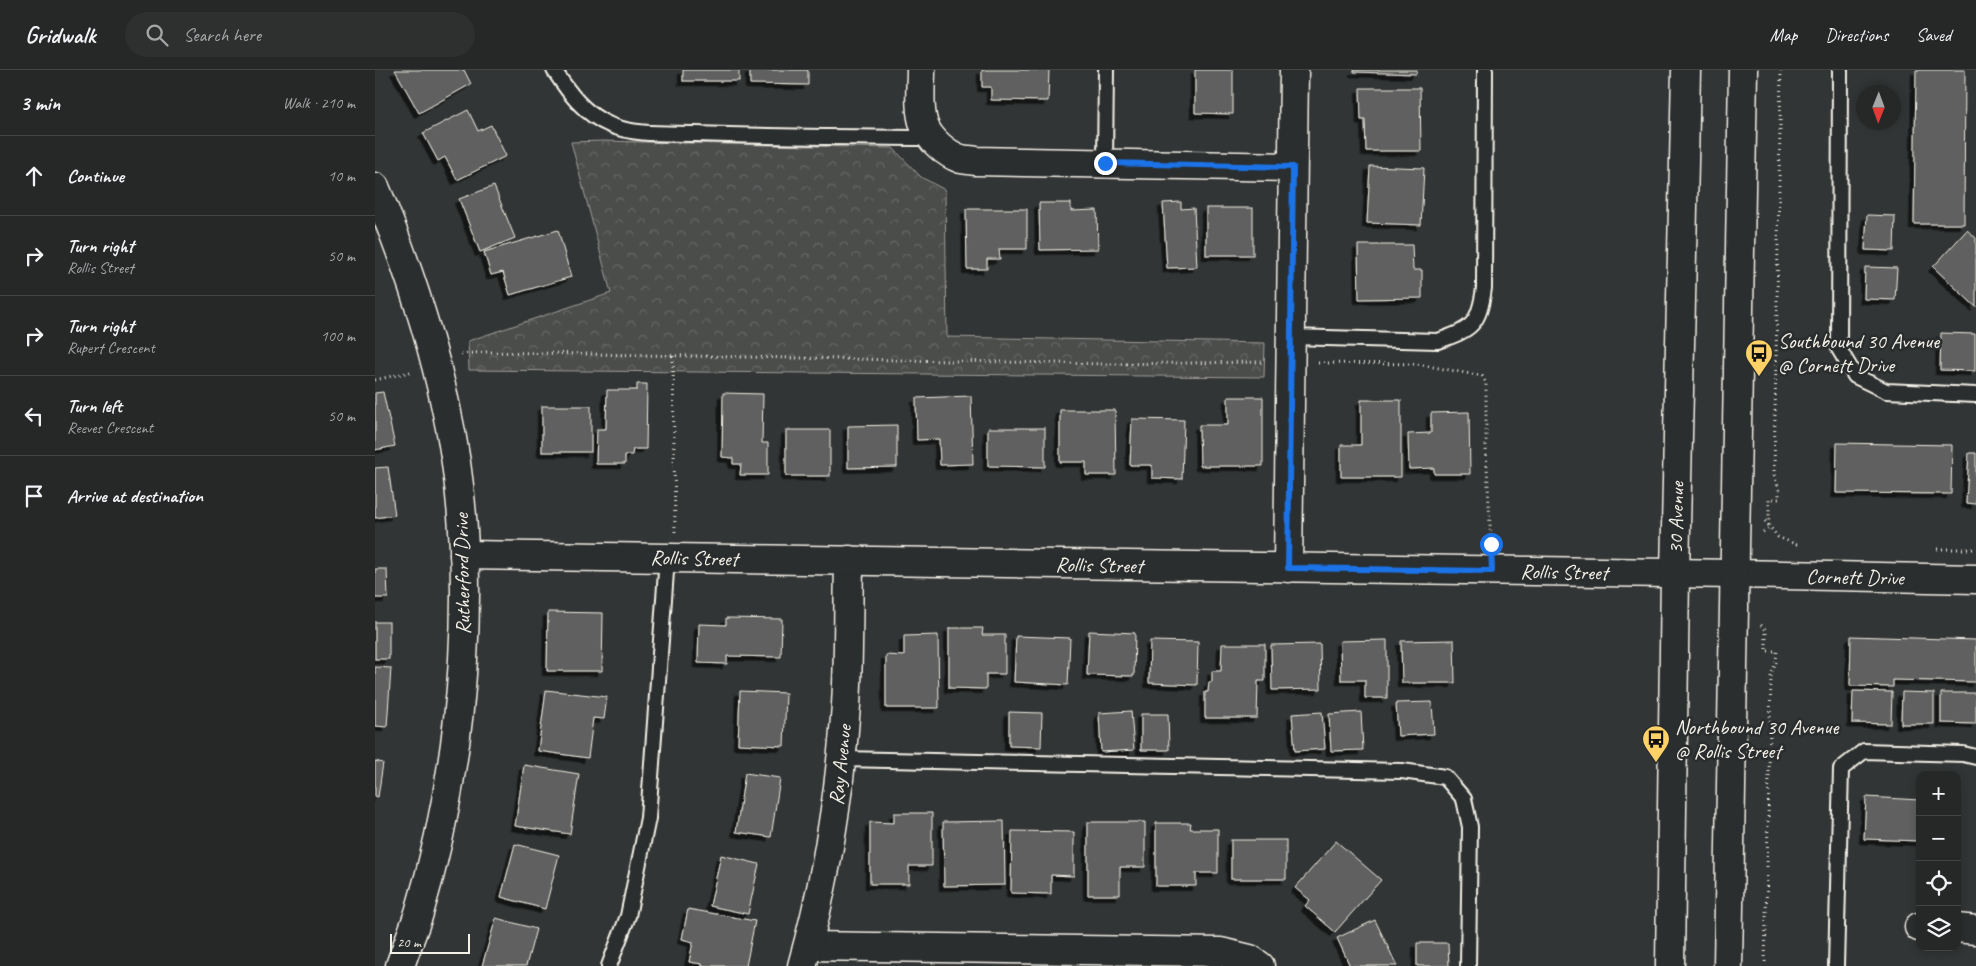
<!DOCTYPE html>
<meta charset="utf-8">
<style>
body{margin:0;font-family:Caveat,sans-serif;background:#2e3030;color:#f1f3f6}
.controls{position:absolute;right:15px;bottom:15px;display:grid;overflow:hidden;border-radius:10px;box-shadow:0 2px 8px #0003}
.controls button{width:45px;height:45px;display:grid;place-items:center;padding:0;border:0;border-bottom:1px solid #424445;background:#262828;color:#f1f3f6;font:25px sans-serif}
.compass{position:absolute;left:1481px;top:15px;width:45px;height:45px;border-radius:50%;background:#262828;box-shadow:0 2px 8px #0003;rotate:181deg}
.scale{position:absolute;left:15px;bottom:12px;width:80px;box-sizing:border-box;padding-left:5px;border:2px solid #f4f1e8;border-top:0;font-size:14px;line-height:18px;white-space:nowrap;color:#f4f1e8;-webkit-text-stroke:4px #2a2d2e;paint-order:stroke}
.stop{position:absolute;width:15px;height:15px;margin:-11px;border:4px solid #1a73e8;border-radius:50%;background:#fff}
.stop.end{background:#1a73e8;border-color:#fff;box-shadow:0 1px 5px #0008}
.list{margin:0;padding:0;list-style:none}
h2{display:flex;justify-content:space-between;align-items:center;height:65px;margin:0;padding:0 20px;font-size:21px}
h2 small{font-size:16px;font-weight:400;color:#a4a6a8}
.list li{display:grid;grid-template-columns:32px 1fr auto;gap:15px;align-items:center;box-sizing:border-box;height:80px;padding:0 20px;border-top:1px solid #424445}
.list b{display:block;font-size:19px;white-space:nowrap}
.list p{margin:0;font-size:16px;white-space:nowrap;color:#a4a6a8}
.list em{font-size:16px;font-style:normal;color:#a4a6a8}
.icon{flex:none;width:28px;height:28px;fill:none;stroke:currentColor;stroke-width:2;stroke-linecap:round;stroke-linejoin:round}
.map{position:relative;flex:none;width:1601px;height:896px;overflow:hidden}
header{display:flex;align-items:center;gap:30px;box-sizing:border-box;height:70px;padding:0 25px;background:#262828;border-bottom:1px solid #424445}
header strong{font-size:24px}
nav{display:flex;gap:28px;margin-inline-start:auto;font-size:18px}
.search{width:350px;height:45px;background:#2e3030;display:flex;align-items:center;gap:12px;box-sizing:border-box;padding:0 18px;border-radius:28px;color:#a4a6a8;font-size:19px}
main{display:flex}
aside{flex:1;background:#262828}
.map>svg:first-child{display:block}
.forest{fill:url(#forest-crowns);stroke:#a09f9a}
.building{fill:#5f605f;stroke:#f4f1e8;filter:url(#shadow)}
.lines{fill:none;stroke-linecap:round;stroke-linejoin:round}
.lane-casing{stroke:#f4f1e8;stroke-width:18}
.street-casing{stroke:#f4f1e8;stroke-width:31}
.secondary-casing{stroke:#f4f1e8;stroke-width:31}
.path{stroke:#f4f1e8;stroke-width:3;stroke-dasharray:1 4;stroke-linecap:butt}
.lane{stroke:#2a2d2e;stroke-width:14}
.street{stroke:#2a2d2e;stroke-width:28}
.secondary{stroke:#2a2d2e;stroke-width:28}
.route{stroke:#1a73e8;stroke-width:6}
.labels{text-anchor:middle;stroke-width:5;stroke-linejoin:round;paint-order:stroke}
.poi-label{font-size:21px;fill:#f4f1e8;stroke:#2a2d2e;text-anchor:start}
.street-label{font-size:21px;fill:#f4f1e8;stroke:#2a2d2e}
</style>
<header>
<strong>Gridwalk</strong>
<div class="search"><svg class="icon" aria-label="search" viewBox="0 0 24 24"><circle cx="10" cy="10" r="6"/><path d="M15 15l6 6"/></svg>Search here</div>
<nav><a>Map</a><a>Directions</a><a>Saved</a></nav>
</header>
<main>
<aside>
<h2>3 min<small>Walk · 210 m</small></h2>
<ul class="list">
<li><svg class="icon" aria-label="ahead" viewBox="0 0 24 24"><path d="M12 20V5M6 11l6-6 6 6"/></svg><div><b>Continue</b></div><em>10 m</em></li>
<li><svg class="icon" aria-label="right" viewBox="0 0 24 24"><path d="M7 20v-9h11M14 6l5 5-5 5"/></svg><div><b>Turn right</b><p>Rollis Street</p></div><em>50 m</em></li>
<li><svg class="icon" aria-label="right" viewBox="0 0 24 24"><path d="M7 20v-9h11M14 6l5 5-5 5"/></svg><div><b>Turn right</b><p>Rupert Crescent</p></div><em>100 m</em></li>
<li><svg class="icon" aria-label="left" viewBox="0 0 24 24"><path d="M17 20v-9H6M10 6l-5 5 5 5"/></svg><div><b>Turn left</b><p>Reeves Crescent</p></div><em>50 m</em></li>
<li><svg class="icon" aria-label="arrive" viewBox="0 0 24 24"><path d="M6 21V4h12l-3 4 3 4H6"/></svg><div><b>Arrive at destination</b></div></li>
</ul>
</aside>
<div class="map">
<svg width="1601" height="896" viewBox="0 0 1601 896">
<defs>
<pattern id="forest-crowns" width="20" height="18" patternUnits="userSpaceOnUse" patternTransform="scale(1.25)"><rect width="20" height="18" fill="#4b4d4c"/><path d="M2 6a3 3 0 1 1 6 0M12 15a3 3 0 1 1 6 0" fill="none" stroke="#666766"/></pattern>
<filter id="shadow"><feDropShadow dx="-4.5" dy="4.5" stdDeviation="0" flood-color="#0009"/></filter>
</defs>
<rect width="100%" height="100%" fill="#323535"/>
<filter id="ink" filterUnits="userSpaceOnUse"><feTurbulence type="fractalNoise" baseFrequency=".02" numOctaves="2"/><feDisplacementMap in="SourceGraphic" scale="10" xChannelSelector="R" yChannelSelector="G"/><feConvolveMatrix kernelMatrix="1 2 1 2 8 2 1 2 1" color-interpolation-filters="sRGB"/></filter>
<g filter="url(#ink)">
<path class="forest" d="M227,71L518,78L546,107L570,120L572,267L890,273L889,307L94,300L93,271L236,223L196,72Z"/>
<g class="building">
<path d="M20,0H89L96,14L44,43Z"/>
<rect x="308" y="0" width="56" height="11"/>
<path d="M375,0H433V15L375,14Z"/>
<path d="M607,0H674L673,31L616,30V17H607Z"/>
<path d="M820,0H858V44L820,43Z"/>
<path d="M979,0H1042L1041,4L979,2Z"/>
<path d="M1541,0H1590L1589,154H1539Z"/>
<path d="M985,18H1045L1046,81H991L990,50H986Z"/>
<path d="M93,40L103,61L116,55L131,86L82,110L70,87L63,91L48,63Z"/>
<path d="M995,96L1049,98L1046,155L992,153Z"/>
<path d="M119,116L140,168L105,182L84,129Z"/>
<path d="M806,132V139L819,138L822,197L792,198L788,133Z"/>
<path d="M664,133H696V141L722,140L723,179L665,180Z"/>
<rect x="831" y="138" width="47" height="47"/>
<path d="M591,139H652V179H624L625,189H612V199H592Z"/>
<path d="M1492,145L1520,146L1519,181L1490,180Z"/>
<path d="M183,160L196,207L135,225L128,202L116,205L109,182Z"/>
<path d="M1592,160L1601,168V237L1558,197Z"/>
<path d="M983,175H1037L1038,200H1047V228L984,229Z"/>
<path d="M1490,197L1522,198L1520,230L1489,229Z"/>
<path d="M1566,263L1600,264V301L1565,300Z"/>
<path d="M262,314H272L271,379H258L257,385H250V394H221L222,359H231L232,320H262Z"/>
<path d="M8,322L20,376L0,380V323Z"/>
<path d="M348,323L388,324L387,373H393V405H365L366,394H358V388L347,387Z"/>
<path d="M596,326L598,394L565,395L564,369L542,370L541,328Z"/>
<path d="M853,327H888V396H825L824,355H853Z"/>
<path d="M986,330H1026V407H966V375H986Z"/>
<rect x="167" y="336" width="49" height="46"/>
<path d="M685,340H740L741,405H711V392H685Z"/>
<path d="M1094,342L1095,404H1059V398L1034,399L1033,364L1056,363V343Z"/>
<path d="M757,349L809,350L807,409L777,408V395H755Z"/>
<path d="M522,355V397L473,398V356Z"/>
<path d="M613,358H670V397L613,396Z"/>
<rect x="411" y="360" width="44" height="46"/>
<path d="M1462,373L1577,375L1576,424L1461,423Z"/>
<path d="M1594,383H1601V434L1591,433Z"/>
<path d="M13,397L20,445L0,448V398Z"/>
<path d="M0,499H12L13,528H0Z"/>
<path d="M173,542L228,543L227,601H172Z"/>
<path d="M351,548L407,549L406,587L352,586V594L323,593L324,554L351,555Z"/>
<rect x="0" y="552" width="14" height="37"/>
<path d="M574,558H608L607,565H630V604H611V619L574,618Z"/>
<path d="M714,561L760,563L759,606L712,605Z"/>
<path d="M563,565L564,638H511V585L529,586V566Z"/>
<path d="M641,566L695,568L693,615L639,612Z"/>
<path d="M1476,566L1601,570V612L1518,610V617L1475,616Z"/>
<path d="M1012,570V628H990V610H966L965,571Z"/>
<path d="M1079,570L1080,613H1027L1026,571Z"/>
<path d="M775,571L823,572L822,615L774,613Z"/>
<path d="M847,574H890V611H883L882,648H830V622H833L834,612H837V601H846Z"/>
<path d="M945,574L946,619L897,620L896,575Z"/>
<path d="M0,597L16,598L12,657L0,656Z"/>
<path d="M171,620L232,627L229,649L218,648L213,688L163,681Z"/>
<path d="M365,621L411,623L409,676L363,674Z"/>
<path d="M1478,621L1517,622L1516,654L1477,653Z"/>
<path d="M1527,622L1559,623V654H1526Z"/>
<path d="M1566,623H1601V654L1566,653Z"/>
<path d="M1057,632L1059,664L1023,666L1021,633Z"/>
<path d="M756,641L759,680L726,682L724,643Z"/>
<path d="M634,642L667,643L666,677L634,676Z"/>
<path d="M947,642L950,679L920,681L917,644Z"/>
<path d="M986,642L988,680L956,681L954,644Z"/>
<path d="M766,644H793L794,680H766Z"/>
<path d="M0,691L8,693L3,727L0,726Z"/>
<path d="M149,695L204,704L195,764L140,756Z"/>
<path d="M370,703L405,708L396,767L361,762Z"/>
<path d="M1491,727L1545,730V771L1489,769Z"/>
<path d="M519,743H557V796H534V814H495V752L519,753Z"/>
<path d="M629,751L630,815L569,816L568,752Z"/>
<path d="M713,752H770V797H745V825H713Z"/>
<path d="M781,753H816L815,759H843V803H821V816H781Z"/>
<path d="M637,761L699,762V806L676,805V824L636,823Z"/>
<rect x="856" y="770" width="55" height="39"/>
<path d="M961,771L1006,810L960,862L930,836L935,830L920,818Z"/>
<path d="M140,774L184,785L170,839L126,827Z"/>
<path d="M346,785L384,794L373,844L335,836Z"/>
<path d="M313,839L380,851L371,896H327V894L314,892L318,872L307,869Z"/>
<path d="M121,848L161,859L151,896H107Z"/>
<path d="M1000,850L1022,896H975L962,868Z"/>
<path d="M1042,873H1073L1074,896H1042Z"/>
</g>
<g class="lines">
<g class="lane-casing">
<g id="lane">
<path d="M179,0C194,23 209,44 235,55C261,66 294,63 321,64C400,67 478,67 557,68"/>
<path d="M1465,0L1464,279L1480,306L1511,321L1601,325"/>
<path d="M730,93L731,0"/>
<path d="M915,267L1063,271C1097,259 1104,255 1109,218L1110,0"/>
<path d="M467,689L1027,701L1070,707L1089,729L1095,757L1093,896"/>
<path d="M234,896L253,846L273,748L292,488"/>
<path d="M1461,896L1466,699L1489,681L1588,684L1601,687"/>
</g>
</g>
<g class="street-casing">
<g id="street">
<path d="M546,0C546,17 543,38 549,55C554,69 571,84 586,89C590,90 596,90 601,91L917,97"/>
<path d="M913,498L919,0"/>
<path d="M1544,857H1545"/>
<path d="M1582,858L1601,860"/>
<path d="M433,876L846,882L875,889L885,896"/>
<path d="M427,896C451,811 465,723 471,635C474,587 473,538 474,490"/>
</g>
</g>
<g class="secondary-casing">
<g id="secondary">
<path d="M0,117C30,188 55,262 71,338C106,495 90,690 44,843C38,861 31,878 25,896"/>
<path d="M89,485L1360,504L1601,509"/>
<path d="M1295,896L1300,503L1311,0"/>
<path d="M1353,896L1368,0"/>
</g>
</g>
<g class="path">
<path d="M86,284L111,282L732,294L889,292"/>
<path d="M298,286L300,463"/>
<path d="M943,293L1042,294L1107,306L1111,313V377L1116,473"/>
<path d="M0,310L35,302"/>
<path d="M1390,451L1403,467L1425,476"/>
<path d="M1388,462L1394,458V429H1404V420L1399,405L1406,0"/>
<path d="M1562,479H1601"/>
<path d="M1386,555L1391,560V581H1402L1401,592L1396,606L1390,896"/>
</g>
<use href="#lane" class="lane"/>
<use href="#street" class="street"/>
<use href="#secondary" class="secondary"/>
</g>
</g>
<g class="lines" filter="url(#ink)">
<path class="route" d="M730,93L918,97L913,498L1117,501L1116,474"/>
</g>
<defs>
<g id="bus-pin" transform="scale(1.4375)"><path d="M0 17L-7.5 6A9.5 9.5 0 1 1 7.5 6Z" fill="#ffd166" stroke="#2a2d2e"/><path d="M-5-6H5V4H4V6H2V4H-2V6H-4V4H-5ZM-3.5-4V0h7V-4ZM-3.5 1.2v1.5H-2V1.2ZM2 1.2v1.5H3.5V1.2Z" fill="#111"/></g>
</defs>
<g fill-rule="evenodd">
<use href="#bus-pin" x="1384" y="283"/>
<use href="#bus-pin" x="1281" y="669"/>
</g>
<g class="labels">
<g class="poi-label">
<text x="1403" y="278">Southbound 30 Avenue<tspan x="1403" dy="24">@ Cornett Drive</tspan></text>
<text x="1300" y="664">Northbound 30 Avenue<tspan x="1300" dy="24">@ Rollis Street</tspan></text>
</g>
<g class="street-label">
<text transform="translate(1301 448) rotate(-89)" y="7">30 Avenue</text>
<text transform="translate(319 488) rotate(1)" y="7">Rollis Street</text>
<text transform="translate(724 495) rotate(1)" y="7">Rollis Street</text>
<text transform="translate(1189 502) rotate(1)" y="7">Rollis Street</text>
<text transform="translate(87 504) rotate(-91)" y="7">Rutherford Drive</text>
<text transform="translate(1480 507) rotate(1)" y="7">Cornett Drive</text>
<text transform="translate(465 695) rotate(-84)" y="7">Ray Avenue</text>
</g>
</g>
</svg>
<div class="controls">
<button>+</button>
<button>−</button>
<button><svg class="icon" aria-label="locate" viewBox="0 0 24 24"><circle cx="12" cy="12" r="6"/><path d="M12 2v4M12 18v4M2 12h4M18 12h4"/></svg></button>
<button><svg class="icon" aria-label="layers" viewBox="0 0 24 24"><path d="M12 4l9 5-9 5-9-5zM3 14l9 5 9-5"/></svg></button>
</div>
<svg class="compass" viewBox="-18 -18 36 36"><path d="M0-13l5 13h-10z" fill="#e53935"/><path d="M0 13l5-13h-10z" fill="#a4a6a8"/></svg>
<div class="scale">20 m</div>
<div class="stop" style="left:1116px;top:474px"></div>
<div class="stop end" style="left:730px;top:93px"></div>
</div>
</main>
